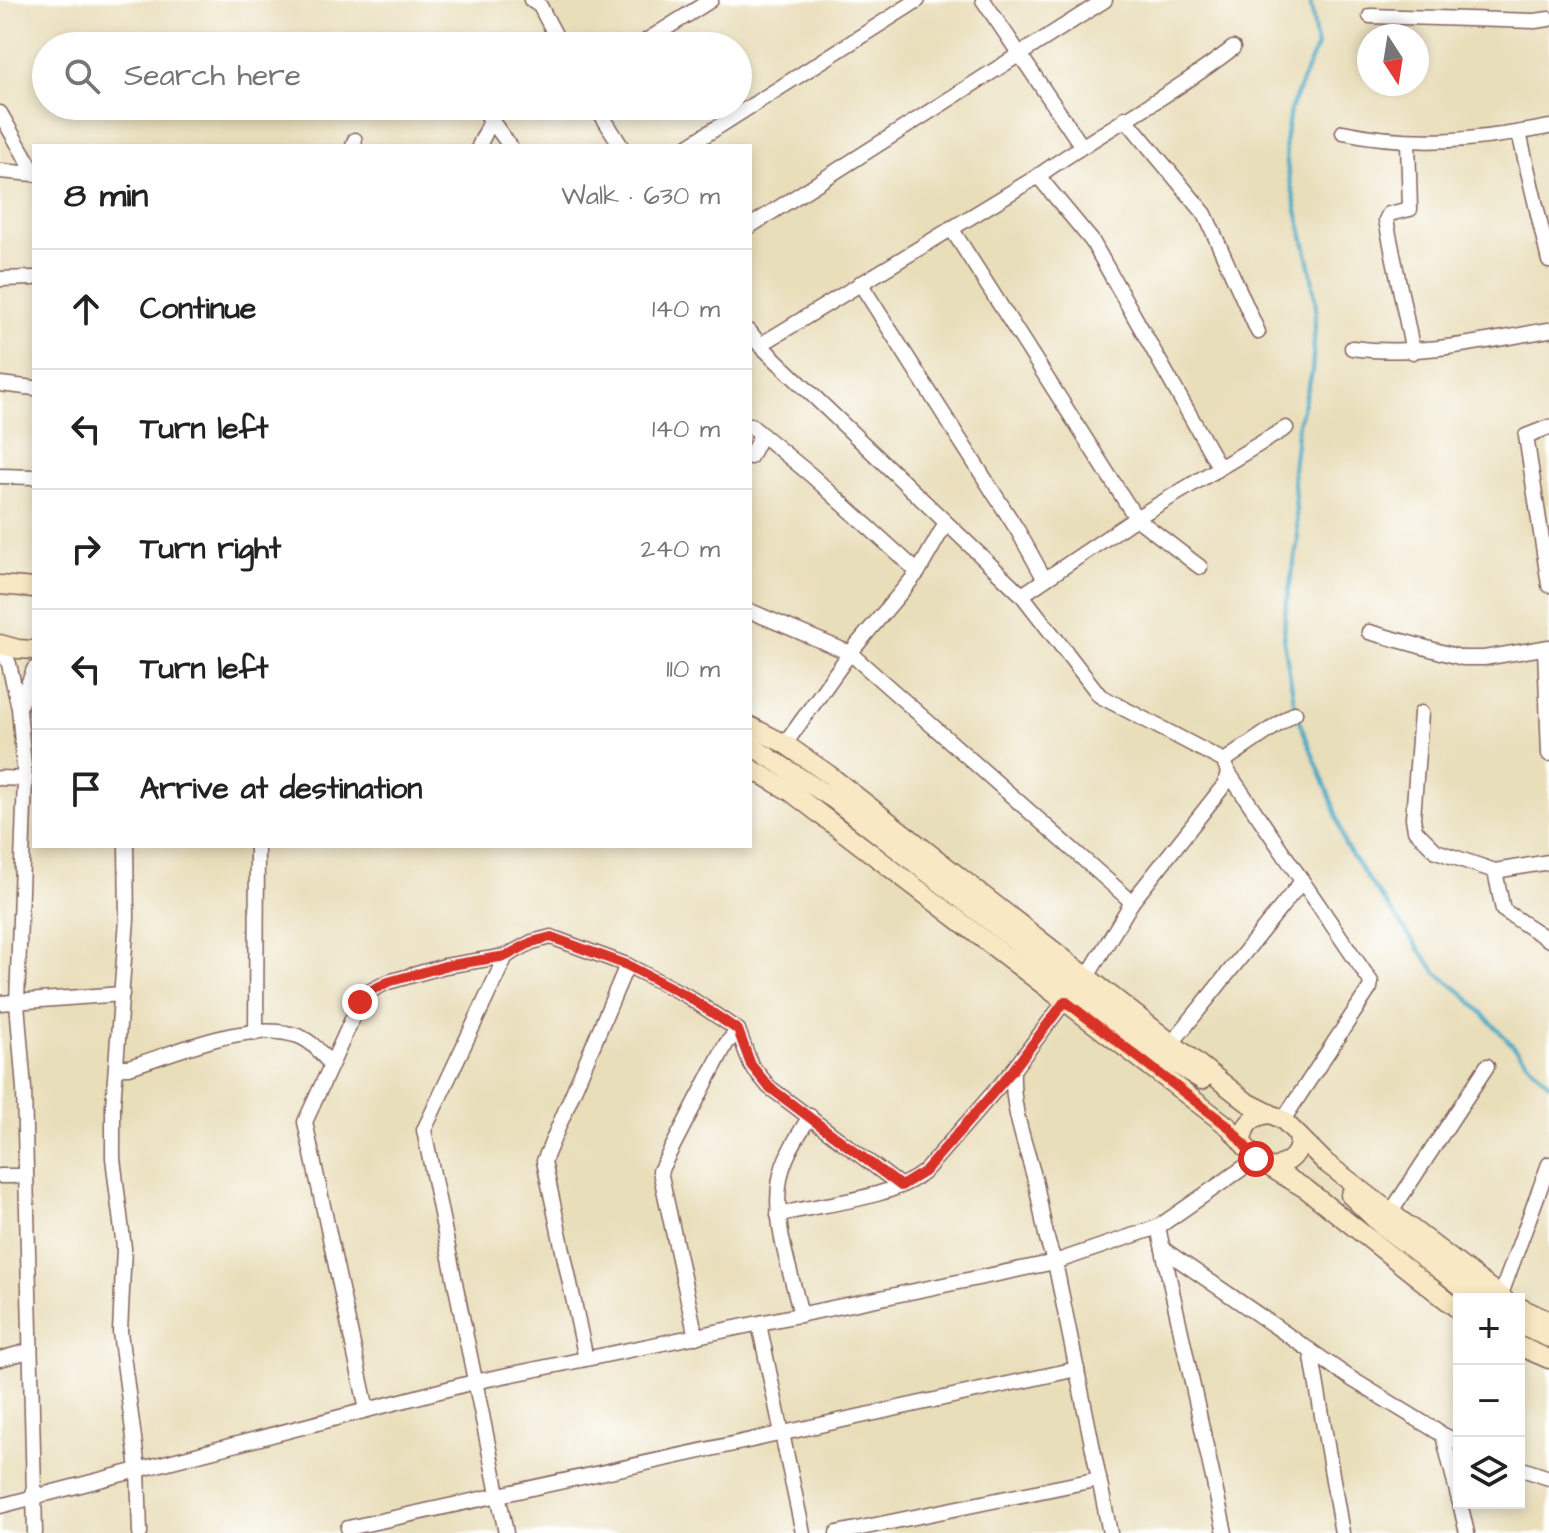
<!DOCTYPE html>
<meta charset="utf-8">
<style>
body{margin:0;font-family:"Architects Daughter",sans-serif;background:#f2f2f2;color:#222}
.controls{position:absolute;right:24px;bottom:24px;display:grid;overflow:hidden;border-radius:0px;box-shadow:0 4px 12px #0003}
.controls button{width:72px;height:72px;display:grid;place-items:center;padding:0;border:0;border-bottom:2px solid #e0e0e0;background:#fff;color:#222;font:40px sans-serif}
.compass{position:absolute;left:1357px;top:24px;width:72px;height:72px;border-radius:50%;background:#fff;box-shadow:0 4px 12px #0003;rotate:168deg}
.stop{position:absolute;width:24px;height:24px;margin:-18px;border:6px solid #d93025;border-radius:50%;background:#fff}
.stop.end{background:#d93025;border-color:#fff;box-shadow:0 2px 8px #0008}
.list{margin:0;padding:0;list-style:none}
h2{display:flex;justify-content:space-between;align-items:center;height:104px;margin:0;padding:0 32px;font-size:34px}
h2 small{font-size:26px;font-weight:400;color:#767676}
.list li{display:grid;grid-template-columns:52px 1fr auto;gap:24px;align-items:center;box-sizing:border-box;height:120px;padding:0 32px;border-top:2px solid #e0e0e0}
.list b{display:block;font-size:30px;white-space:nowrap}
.list em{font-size:26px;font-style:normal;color:#767676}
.icon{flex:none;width:44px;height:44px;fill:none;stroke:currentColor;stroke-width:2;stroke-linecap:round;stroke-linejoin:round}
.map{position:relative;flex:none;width:1549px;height:1533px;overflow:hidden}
.search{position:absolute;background:#fff;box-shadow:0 4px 12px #0003;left:32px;top:32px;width:720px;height:88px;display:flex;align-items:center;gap:20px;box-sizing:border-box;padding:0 28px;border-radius:44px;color:#767676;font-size:30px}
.panel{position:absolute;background:#fff;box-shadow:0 4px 12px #0003;left:32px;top:144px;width:720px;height:704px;border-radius:0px}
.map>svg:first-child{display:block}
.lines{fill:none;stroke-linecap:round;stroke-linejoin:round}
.stream{stroke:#45a8c4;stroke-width:4}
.street-casing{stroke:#82625d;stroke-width:17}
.secondary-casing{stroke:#82625d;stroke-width:21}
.street{stroke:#fff;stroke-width:14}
.secondary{stroke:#f8e8c3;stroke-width:18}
.route{stroke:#d93025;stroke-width:10}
</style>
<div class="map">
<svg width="1549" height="1533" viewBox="0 0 1549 1533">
<rect width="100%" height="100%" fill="#fff"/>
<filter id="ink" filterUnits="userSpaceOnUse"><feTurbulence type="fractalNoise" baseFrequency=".0125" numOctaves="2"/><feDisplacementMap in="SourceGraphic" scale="16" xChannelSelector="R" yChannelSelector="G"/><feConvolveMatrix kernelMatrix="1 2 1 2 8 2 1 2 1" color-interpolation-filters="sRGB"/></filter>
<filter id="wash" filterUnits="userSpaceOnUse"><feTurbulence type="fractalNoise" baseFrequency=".006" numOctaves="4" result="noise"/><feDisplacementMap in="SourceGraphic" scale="32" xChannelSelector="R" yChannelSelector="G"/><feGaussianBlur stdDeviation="1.8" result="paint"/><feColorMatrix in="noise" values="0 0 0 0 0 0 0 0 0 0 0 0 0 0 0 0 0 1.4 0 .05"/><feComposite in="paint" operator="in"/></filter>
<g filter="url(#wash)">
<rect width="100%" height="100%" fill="#e9deba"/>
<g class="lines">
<path class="stream" d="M1310,0L1317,46L1290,110L1285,143L1288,172L1311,270L1316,307L1312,373L1298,424L1293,470L1298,540L1285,612L1284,641L1296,713L1333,804L1345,845L1370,882L1436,972L1464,994L1549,1084"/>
</g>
</g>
<g filter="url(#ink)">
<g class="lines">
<g class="street-casing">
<g id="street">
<path d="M531,0L540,6L561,46"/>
<path d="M983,0L1081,145"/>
<path d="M1370,16L1535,21L1549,19"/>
<path d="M638,46L711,0"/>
<path d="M481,106L510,146"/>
<path d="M596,106L621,146"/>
<path d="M0,113L34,172"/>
<path d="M1125,118L1205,214L1258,332"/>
<path d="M1343,132C1414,147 1478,141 1549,127"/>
<path d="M1519,133L1549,261"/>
<path d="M1408,142L1410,209L1389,214L1386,220L1413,352"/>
<path d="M353,146L355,140"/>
<path d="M479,146L491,121"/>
<path d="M688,146L918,0"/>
<path d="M0,171L34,174"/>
<path d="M1038,176L1092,241L1219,467"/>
<path d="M750,226L1105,0"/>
<path d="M951,228L1136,518L1200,567"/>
<path d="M0,279L34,278"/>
<path d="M860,283L1018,531L1044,578"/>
<path d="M750,332L760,345L1022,595L1100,696L1224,761L1228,772L1225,784L1132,902L1087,977"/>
<path d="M760,345L1038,176C1101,131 1171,96 1233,48"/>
<path d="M1352,348C1419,357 1483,341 1549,330"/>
<path d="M0,384L34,388"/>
<path d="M750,425L811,475L918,572"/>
<path d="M1549,427L1526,436L1549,585"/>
<path d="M750,457L761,435"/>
<path d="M0,476L34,477"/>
<path d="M1022,595L1136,518L1286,428"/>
<path d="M750,611L850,653L1132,902"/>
<path d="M1369,632L1463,658H1484L1549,647"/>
<path d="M1,645L9,664L19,708L25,779L17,1003L24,1089L35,1533"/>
<path d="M1545,648L1549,754"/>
<path d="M19,707L34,669"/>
<path d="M1421,713L1413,818L1415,830L1436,851L1495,871L1549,862"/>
<path d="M785,744L850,653L918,572L946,523"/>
<path d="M1224,761L1295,713"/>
<path d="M1228,772L1371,982L1370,988L1283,1120"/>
<path d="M0,778L25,779"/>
<path d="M126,846L127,919L113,1105V1158L124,1248L120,1332L138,1469L140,1533"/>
<path d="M1495,871L1503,910L1549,940"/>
<path d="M506,956L424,1130L506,1533"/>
<path d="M0,1003L122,994"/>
<path d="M256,1033L257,846"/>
<path d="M1172,1043L1302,881"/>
<path d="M117,1067H129C176,1053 249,1019 298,1036C312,1041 321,1053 330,1064"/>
<path d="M1013,1070C1011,1110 1026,1145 1036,1184C1042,1211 1044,1237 1055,1262L1110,1533"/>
<path d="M0,1176H25"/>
<path d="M1391,1212L1487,1066"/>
<path d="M778,1215C822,1203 889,1200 924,1172L1013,1070L1065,1001"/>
<path d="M1158,1227L1225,1533"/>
<path d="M1163,1249L1350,1378L1443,1435L1459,1442"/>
<path d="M1500,1297L1549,1164"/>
<path d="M801,1315C791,1271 772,1224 780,1179C784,1156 798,1136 810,1116"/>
<path d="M759,1324L803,1533"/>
<path d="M696,1337L660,1171L726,1044L738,1030"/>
<path d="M1311,1351L1342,1533"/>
<path d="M0,1359L29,1351"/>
<path d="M586,1359L544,1161L627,965"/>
<path d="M367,1410L305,1122L360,1002L372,990L388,982L445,966L506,956L532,942L551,937L627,965L687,996L738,1030L751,1065L769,1087L901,1186"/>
<path d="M1443,1435L1459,1500"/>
<path d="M1519,1468L1549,1478"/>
<path d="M1460,1503L1467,1533"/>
<path d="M0,1506L474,1382L1055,1262L1158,1227L1256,1159"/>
<path d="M348,1528L1077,1369"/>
<path d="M837,1533L1099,1479"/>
</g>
</g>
<g class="secondary-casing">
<g id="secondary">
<path d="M0,585L34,588"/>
<path d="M0,644L18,649L34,650"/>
<path d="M750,726L785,744L828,774L1247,1102L1283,1120L1326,1163L1504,1299"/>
<path d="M750,745L833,799L1164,1057L1202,1080"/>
<path d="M750,768L791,792L1229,1127L1256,1159L1306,1189L1459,1310"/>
<path d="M1242,1142C1244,1124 1252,1116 1270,1114"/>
<path d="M1273,1168C1289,1163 1302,1154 1298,1136"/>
<path d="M1350,1195L1382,1226L1478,1299"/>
<path d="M1519,1307L1549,1321"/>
<path d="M1519,1325L1549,1338"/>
<path d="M1519,1346L1549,1359"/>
</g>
</g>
<use href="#street" class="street"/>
<use href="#secondary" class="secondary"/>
</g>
</g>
<g class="lines" filter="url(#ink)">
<path class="route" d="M360,1002L372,990L388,982L445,966L506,956L532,942L551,937L627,965L687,996L738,1030L751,1065L769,1087L901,1186L924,1172L1013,1070L1065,1001L1229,1127L1256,1159"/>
</g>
</svg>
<div class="controls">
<button>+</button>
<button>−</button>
<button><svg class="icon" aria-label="layers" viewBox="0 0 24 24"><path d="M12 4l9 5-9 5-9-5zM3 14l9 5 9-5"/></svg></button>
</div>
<svg class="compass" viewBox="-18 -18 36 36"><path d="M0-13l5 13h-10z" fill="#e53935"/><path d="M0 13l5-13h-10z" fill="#767676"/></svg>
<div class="stop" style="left:1256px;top:1159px"></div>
<div class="stop end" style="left:360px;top:1002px"></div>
<div class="search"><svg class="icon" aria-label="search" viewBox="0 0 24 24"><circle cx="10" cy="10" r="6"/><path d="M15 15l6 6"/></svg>Search here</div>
<section class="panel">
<h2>8 min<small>Walk · 630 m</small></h2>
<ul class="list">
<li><svg class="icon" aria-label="ahead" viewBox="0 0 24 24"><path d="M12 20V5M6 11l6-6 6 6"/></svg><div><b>Continue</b></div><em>140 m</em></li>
<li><svg class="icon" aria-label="left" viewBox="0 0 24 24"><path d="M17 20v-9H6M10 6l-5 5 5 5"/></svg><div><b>Turn left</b></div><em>140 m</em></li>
<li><svg class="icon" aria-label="right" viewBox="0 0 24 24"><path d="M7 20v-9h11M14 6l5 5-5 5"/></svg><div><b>Turn right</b></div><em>240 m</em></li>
<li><svg class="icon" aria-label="left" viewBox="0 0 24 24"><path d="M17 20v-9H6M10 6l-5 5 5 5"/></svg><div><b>Turn left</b></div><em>110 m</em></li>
<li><svg class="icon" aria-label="arrive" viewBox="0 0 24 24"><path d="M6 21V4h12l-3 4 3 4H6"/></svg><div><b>Arrive at destination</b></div></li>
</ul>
</section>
</div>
